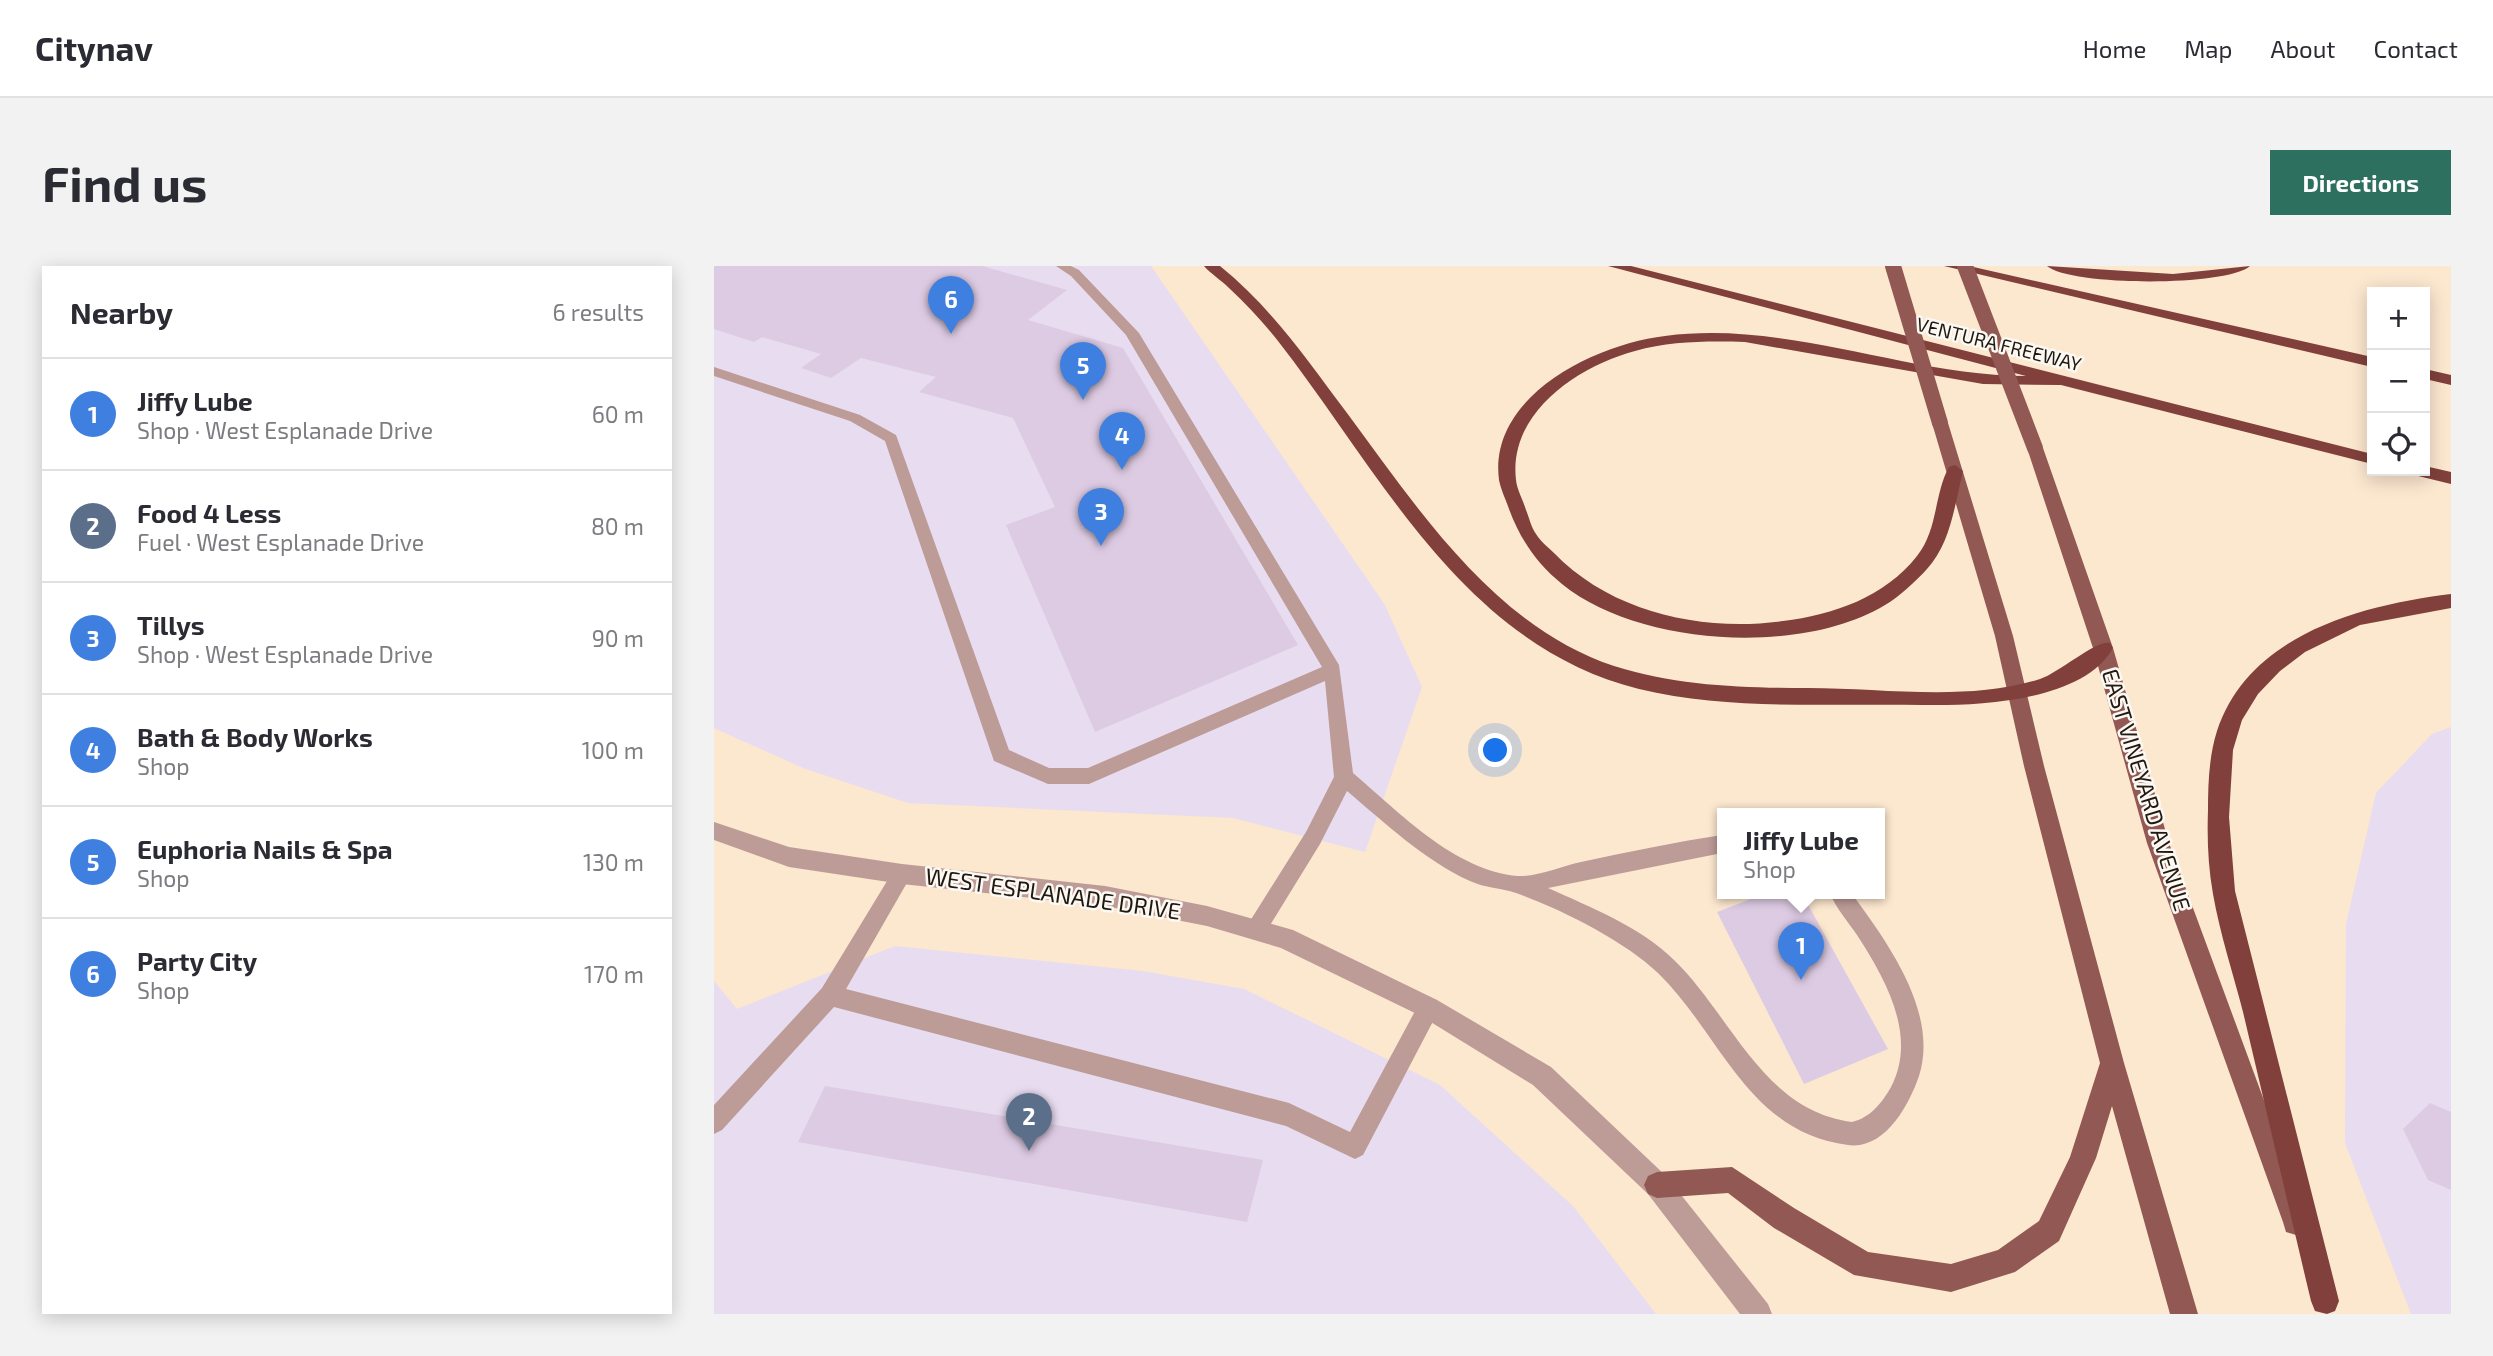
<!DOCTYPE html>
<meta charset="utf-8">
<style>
body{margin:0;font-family:"Exo 2",sans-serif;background:#f2f2f3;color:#2b2b33}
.controls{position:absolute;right:21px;top:21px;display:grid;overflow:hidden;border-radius:0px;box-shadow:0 4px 18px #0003}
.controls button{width:63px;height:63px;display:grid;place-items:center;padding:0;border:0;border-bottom:2px solid #e1e1e2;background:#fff;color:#2b2b33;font:35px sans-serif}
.you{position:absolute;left:782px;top:485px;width:24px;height:24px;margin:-18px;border:5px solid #fff;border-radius:50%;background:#1a73e8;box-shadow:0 0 0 10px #1a73e833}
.badge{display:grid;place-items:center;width:46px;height:46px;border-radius:50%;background:#2e7060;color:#fff;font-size:23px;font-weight:700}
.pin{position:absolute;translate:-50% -58px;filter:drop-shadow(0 2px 4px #0008)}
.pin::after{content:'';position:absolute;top:37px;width:24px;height:21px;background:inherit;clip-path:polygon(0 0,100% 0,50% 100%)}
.popup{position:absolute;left:1003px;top:542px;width:168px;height:91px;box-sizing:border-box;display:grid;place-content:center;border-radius:0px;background:#fff;filter:drop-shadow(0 2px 5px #0005);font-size:23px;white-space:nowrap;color:#7c7c81}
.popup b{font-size:26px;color:#2b2b33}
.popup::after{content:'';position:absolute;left:50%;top:100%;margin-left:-14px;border:14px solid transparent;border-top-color:#fff}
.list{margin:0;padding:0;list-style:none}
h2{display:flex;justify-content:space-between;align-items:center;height:91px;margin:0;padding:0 28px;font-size:30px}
h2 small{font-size:23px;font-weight:400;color:#7c7c81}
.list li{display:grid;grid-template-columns:46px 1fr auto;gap:21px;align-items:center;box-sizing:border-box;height:112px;padding:0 28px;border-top:2px solid #e1e1e2}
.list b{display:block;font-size:26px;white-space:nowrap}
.list p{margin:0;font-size:23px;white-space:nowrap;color:#7c7c81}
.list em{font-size:23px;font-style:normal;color:#7c7c81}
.icon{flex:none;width:38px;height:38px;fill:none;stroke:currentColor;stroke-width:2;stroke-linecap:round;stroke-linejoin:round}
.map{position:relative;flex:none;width:1737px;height:1048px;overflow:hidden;border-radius:0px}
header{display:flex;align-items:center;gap:42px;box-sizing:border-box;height:98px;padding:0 35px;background:#fff;border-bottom:2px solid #e1e1e2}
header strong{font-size:33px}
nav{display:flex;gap:38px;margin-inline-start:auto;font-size:24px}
.intro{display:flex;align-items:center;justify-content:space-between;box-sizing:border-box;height:168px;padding:0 42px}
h1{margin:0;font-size:49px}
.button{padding:18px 32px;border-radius:0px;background:#2e7060;color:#fff;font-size:24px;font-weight:700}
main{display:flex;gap:42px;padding:0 42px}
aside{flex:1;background:#fff;border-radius:0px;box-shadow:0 4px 18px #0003}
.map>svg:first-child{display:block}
.commercial{fill:#e8dcf0}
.building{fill:#ddcbe3}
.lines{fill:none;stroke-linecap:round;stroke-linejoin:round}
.service{fill:#bd9b97;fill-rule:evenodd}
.tertiary{fill:#bd9b97;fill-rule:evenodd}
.primary{fill:#925853;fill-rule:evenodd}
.motorway{fill:#81403b;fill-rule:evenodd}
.primary-bridge{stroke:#925853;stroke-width:16}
.labels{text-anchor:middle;stroke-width:5;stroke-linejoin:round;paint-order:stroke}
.far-street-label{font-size:19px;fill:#201910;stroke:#fcf8f3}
.street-label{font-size:23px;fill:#201910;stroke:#fcf8f3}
</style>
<header>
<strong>Citynav</strong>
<nav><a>Home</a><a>Map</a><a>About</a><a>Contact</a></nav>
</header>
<div class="intro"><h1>Find us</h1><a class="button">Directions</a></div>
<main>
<aside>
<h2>Nearby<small>6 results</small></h2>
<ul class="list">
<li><span class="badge" style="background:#3f7fe0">1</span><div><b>Jiffy Lube</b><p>Shop · West Esplanade Drive</p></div><em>60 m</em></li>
<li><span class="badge" style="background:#5c6f8a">2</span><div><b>Food 4 Less</b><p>Fuel · West Esplanade Drive</p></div><em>80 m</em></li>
<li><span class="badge" style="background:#3f7fe0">3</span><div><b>Tillys</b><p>Shop · West Esplanade Drive</p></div><em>90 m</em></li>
<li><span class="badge" style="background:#3f7fe0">4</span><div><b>Bath &amp; Body Works</b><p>Shop</p></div><em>100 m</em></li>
<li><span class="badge" style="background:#3f7fe0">5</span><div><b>Euphoria Nails &amp; Spa</b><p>Shop</p></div><em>130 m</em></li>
<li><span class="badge" style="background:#3f7fe0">6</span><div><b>Party City</b><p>Shop</p></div><em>170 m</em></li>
</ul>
</aside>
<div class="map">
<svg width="1737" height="1048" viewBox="0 0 1737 1048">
<rect width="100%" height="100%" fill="#fce7cf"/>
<g class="commercial">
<path d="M0,0H437L671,339L708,421L651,586L519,552L194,537L89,502L0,462Z"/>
<path d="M1737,461V1048H1697L1631,877L1632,658L1662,527L1718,468Z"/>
<path d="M181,680L429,705L530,723L726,819L859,940L942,1048H0V715L23,743Z"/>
</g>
<g class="building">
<path d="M0,0H268L353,24L314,54L409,82L584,379L381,466L292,259L341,241L299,152L205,126L222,111L147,92L117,112L87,102L107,88L48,71L40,76L0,63Z"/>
<path d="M1050,628H1088L1174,783L1090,818L1003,646Z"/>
<path d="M111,820L549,894L533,956L84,876Z"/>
<path d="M1716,837L1737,846V924L1714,914L1689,863Z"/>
</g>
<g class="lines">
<g class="service">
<path d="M342,0H357L365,4L425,67L625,399L639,507C685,546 741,605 804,610C823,611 848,600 867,596C914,586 961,576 1008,569V587L834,622C876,641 927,661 960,694C1018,750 1048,844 1138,856C1156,852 1168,837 1177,821C1204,770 1171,712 1143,669C1134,656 1123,643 1116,628H1138C1174,677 1225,747 1205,810C1195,839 1171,884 1134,879C1033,866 1007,768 944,707C911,675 845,642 802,627C787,622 771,622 756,615C710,594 671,557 633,525L606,578L550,669L543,672L536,669L533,662L536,655L592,566L620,511L611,415L375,518H334L280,495L171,175L136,155L0,110V101L146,149L182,169L295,484L335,502H374L608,401L412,69L357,10Z"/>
<path d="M188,599L195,602L198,608L132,723L575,837L636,866L707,734L715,731L723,734L726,742L649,889L641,893L572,860L120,741L8,864L0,868V839L108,722L181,602Z"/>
</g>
<path class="tertiary" d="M0,556L75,581L188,598L391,620L493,640L579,664L723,734L837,801L952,910L1054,1038L1058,1048H1026L934,928L819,819L707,750L567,682L493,660L391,640L188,618L75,601L0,574Z"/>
<g class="primary">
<path d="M1226,152L1234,157L1299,370L1330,500L1410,797L1484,1048H1456L1398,840L1382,892L1345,975L1301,1006L1237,1026L1140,1009L1060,962L1014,927L943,932L934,928L930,919L934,910L943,906L1018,901L1080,942L1154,986L1237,998L1284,984L1325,955L1356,891L1386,797L1310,500L1281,370L1218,157Z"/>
<path d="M1321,177L1329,182L1399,382L1455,577L1595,956L1592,966L1582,969L1572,966L1569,956L1433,577L1379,382L1313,182Z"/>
</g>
<g class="motorway">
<path d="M490,0H506C557,41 594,95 633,147C704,243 781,361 900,400C963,420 1029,422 1094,422C1169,422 1254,436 1326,413C1346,406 1383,373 1396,377L1399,382C1369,436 1262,440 1209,439C1115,437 1017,445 925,423C749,379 667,207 564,75C549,56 533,39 515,22C507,14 497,8 490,0Z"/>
<path d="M894,0H917L1658,188V198L1347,119L1269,118L1031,76C994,75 957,75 921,85C865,100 794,146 802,214C803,224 809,234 812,244C815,251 817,261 822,268C826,275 834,281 840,287C898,347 989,366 1069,355C1119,349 1171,331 1203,290C1224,264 1220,228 1235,201L1241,199L1249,205C1241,237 1237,277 1213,303C1202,315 1185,331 1171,339C1087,390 924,380 848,318C823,298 806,273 795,243C792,234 787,224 785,214C774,129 883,78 951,70C1074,54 1190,109 1312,110Z"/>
<path d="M1230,0H1255L1658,91V101Z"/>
<path d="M1333,0L1459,8L1536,0C1512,21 1356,20 1333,0Z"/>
<path d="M1711,103L1737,109V119L1711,113Z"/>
<path d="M1711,200L1737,206V218L1700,209L1698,205H1711Z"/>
<path d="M1737,328V342L1646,359L1591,386L1566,405L1544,428L1528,454L1519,484L1515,551L1521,625L1625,1035L1621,1045L1613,1048L1601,1045L1597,1035C1574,939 1552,842 1529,746C1519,707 1506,668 1499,628C1494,600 1493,572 1494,544C1494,518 1495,490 1503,465C1535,368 1648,339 1737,328Z"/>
</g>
<g class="primary-bridge">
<path d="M1179,0L1226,157"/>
<path d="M1251,0L1321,182"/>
</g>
</g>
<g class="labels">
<g class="far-street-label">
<text transform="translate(1285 78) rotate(14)" y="7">VENTURA FREEWAY</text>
</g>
<g class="street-label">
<text transform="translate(1432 524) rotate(73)" y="8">EAST VINEYARD AVENUE</text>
<text transform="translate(339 628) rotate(8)" y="8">WEST ESPLANADE DRIVE</text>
</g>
</g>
</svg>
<div class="controls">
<button>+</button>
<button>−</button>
<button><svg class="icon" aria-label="locate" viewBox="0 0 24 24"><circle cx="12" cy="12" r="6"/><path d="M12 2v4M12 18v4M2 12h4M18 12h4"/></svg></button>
</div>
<div class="you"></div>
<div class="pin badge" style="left:1087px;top:714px;background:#3f7fe0">1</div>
<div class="popup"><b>Jiffy Lube</b>Shop</div>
<div class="pin badge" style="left:315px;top:885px;background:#5c6f8a">2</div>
<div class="pin badge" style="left:387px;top:280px;background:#3f7fe0">3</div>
<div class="pin badge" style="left:408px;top:204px;background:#3f7fe0">4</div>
<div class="pin badge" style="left:369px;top:134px;background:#3f7fe0">5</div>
<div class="pin badge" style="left:237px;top:68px;background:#3f7fe0">6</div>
</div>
</main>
